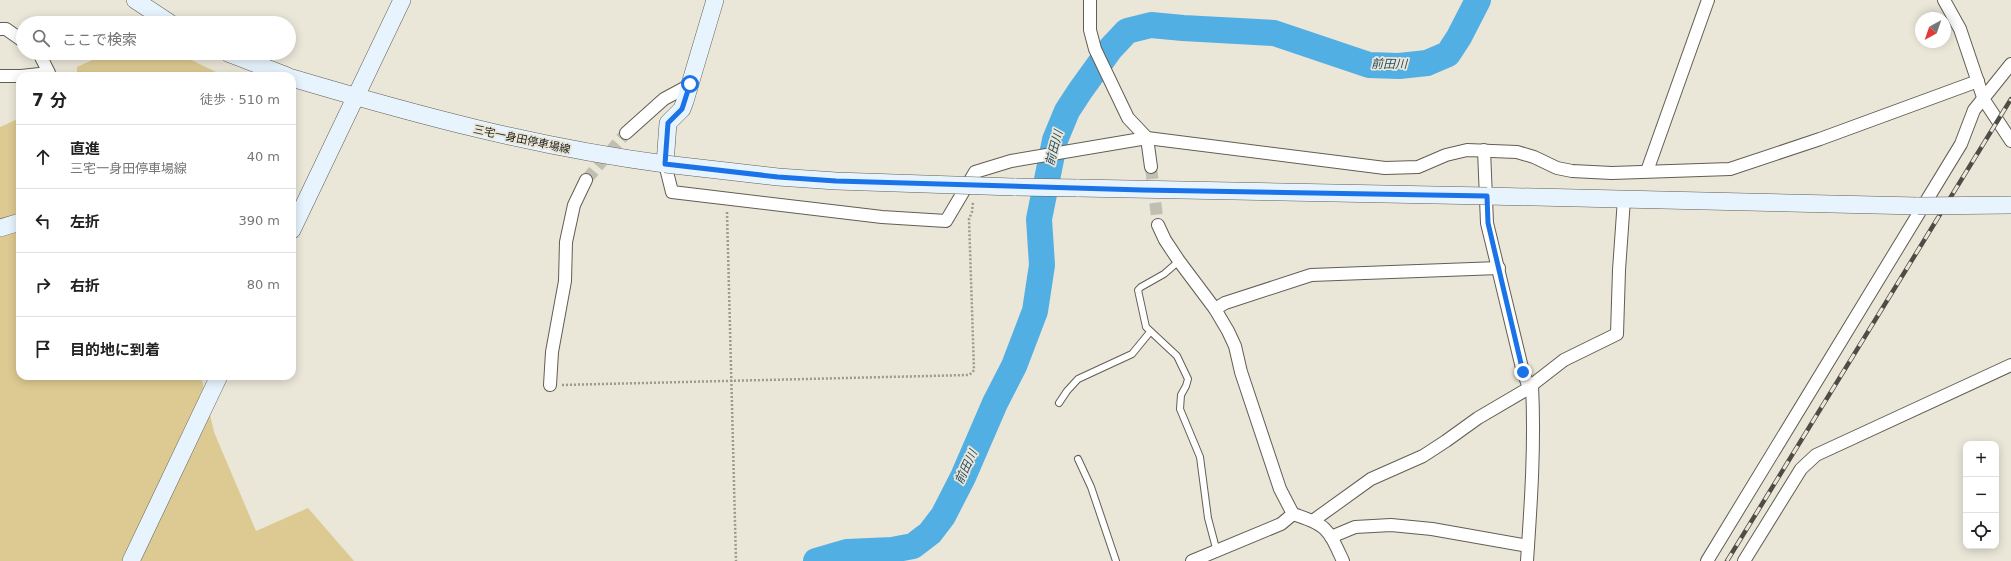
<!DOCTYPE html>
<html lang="ja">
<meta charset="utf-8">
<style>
body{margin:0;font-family:"DejaVu Sans","Noto Sans JP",sans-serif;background:#f6f6f6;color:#222}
.controls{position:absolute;right:12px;bottom:12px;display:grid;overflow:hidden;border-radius:8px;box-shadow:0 2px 10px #0003}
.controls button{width:36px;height:36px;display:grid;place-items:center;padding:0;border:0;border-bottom:1px solid #e0e0e0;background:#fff;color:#222;font:20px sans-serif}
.compass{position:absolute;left:1915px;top:12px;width:36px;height:36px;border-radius:50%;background:#fff;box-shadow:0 2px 10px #0003;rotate:220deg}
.stop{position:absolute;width:12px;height:12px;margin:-9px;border:3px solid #1a73e8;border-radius:50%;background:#fff}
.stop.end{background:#1a73e8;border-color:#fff;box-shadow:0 1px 4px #0008}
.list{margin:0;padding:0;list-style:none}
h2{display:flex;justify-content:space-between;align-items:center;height:52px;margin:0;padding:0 16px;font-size:17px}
h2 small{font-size:13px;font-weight:400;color:#767676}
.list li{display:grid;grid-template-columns:26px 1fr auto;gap:12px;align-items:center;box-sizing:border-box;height:64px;padding:0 16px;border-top:1px solid #e0e0e0}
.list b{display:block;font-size:15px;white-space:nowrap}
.list p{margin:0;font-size:13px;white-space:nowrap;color:#767676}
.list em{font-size:13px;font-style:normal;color:#767676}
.icon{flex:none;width:22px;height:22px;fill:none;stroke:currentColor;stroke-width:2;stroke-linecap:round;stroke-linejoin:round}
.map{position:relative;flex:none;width:2011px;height:561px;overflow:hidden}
.search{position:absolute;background:#fff;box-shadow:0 2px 10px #0003;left:16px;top:16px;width:280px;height:44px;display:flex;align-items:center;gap:10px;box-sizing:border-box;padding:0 14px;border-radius:22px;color:#767676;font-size:15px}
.panel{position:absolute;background:#fff;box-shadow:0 2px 10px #0003;left:16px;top:72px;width:280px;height:308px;border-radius:12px}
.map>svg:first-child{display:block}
.green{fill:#ddca92}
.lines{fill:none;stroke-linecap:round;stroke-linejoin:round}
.river{stroke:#52afe4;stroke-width:26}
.street-tunnel{stroke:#c1beb2;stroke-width:12;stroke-dasharray:12 6;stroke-linecap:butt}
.lane-casing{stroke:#625e53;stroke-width:8}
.street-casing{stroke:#625e53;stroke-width:14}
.secondary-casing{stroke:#625e53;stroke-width:18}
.path{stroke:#9c998f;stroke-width:2.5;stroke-dasharray:2 2;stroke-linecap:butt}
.lane{stroke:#fff;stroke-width:6}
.street{stroke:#fff;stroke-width:12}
.secondary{stroke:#e7f4fe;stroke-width:17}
.rail-casing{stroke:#4f4c46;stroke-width:4.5}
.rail{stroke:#eae6d8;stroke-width:3;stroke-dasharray:9;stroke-linecap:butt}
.secondary-bridge-casing{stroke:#625e53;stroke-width:18;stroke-linecap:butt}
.secondary-bridge{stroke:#e7f4fe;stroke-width:17}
.route{stroke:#1a73e8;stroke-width:5}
.labels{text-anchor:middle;stroke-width:3.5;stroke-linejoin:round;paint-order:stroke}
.street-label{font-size:11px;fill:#1f1d19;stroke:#eae6d8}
.water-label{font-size:12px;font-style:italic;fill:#254c63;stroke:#eae6d8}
</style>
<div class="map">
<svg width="2011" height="561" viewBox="0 0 2011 561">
<rect width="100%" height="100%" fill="#eae6d8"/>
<g class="green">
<path d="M108,53H177L224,76H77V67Z"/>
<path d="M20,118V376H201L214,432L256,531L308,508L354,561H0V127Z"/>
</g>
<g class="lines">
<path class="river" d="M816,561L847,552L892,550L913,546L930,533L943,516L963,477L995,403L1014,366L1035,311L1042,265L1039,219L1055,140L1067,111L1080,91L1111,48L1127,31L1151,25L1183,28L1274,33L1369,65L1399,66L1427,63L1448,54L1459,37L1478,0"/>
<g class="street-tunnel">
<path d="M1151,167L1158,225"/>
<path d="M586,180L626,133"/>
</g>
<g class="lane-casing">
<g id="lane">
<path d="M1179,261L1164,274L1141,287L1138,290L1146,327L1177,356L1188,379L1186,386L1181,395L1180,409L1200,457L1208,518L1217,552"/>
<path d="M1059,403L1067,391L1078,379L1132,354L1150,332"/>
<path d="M1078,459L1091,487L1116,561"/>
</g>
</g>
<g class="street-casing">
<g id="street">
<path d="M1090,0V30L1095,49L1128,118L1147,138L1151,167"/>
<path d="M1944,0L1960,29L1984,100L2011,141"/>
<path d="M0,29H6L23,41"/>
<path d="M0,76H20"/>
<path d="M21,76L49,73L39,53"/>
<path d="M626,133L664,99L690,85"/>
<path d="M1484,150L1487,223L1523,372L1529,387"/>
<path d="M665,164L672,192L882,217L946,221L975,172L1011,161L1147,138L1385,168L1418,167L1446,155L1467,150L1517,152L1534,157L1557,168L1572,171L1612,173L1730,169L1820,139L1978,81"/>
<path d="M1647,171L1708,0"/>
<path d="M1158,225L1165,240L1179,261L1215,309L1228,331L1235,346L1241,372L1280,489L1293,514C1328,525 1328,529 1343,561"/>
<path d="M1215,309L1225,303L1311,275L1499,268"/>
<path d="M550,385L552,352L565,281L566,242L574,205L586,180"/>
<path d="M1314,520L1371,479L1423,456L1446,441L1478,418L1524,391L1564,360L1617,334L1619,270L1624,199"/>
<path d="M1331,537L1355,527L1391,525L1432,529L1528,546"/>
<path d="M1192,561L1281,524L1293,514"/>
<path d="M1527,561C1531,502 1535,444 1532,385"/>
<path d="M1707,561L1961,144L1974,110L2011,64"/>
<path d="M1744,561L1801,469L1816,455L2011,365"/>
</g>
</g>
<g class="secondary-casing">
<g id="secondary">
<path d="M135,0L170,23"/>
<path d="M228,53L287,76"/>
<path d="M292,78C417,115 535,147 665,164L668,123L682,109L685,101L715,0"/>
<path d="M1014,187L1079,188"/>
<path d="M1487,196L1918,206"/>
<path d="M0,228L20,222"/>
<path d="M292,230L402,0"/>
<path d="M131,561L219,376"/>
</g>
</g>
<g class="path">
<path d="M727,212L736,561"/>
<path d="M562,385L968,375L972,373L974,370L969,219L972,212L973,202"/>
</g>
<use href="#lane" class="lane"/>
<use href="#street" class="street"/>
<use href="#secondary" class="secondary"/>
<g class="rail-casing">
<path id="rail" d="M1727,561L2011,99"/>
</g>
<use href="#rail" class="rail"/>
<g class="secondary-bridge-casing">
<g id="secondary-bridge">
<path d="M665,164L778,177L836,181L1014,187"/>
<path d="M1079,188L1487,196"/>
<path d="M1918,206L2011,205"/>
</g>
</g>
<use href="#secondary-bridge" class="secondary-bridge"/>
</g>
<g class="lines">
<path class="route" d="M690,84L682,109L668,123L665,164L778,177L836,181L1142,190L1487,196L1488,223L1523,372"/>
</g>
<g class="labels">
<g class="street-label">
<text transform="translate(522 139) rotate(12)" y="4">三宅一身田停車場線</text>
</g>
<g class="water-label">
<text transform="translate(1389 64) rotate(1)" y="4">前田川</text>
<text transform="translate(1054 148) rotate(-75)" y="4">前田川</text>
<text transform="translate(966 467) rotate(-65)" y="4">前田川</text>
</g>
</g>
</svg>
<div class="controls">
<button>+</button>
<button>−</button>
<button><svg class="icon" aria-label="locate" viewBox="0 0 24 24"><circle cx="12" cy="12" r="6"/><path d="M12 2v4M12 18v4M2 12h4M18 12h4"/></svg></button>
</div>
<svg class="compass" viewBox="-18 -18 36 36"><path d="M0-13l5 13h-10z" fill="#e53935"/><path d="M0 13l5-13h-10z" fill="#767676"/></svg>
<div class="stop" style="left:690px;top:84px"></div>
<div class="stop end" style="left:1523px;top:372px"></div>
<div class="search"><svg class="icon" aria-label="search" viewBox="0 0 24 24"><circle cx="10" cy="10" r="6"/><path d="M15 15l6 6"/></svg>ここで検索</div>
<section class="panel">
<h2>7 分<small>徒歩 · 510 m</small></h2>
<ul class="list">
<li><svg class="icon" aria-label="ahead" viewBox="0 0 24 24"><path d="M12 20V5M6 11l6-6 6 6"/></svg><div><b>直進</b><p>三宅一身田停車場線</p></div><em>40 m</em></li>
<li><svg class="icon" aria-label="left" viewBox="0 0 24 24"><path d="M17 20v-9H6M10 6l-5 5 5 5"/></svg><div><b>左折</b></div><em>390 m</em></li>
<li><svg class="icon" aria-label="right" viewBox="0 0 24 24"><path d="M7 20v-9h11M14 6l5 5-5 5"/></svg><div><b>右折</b></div><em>80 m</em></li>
<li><svg class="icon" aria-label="arrive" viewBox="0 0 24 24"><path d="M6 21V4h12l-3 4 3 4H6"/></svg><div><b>目的地に到着</b></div></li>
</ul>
</section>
</div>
